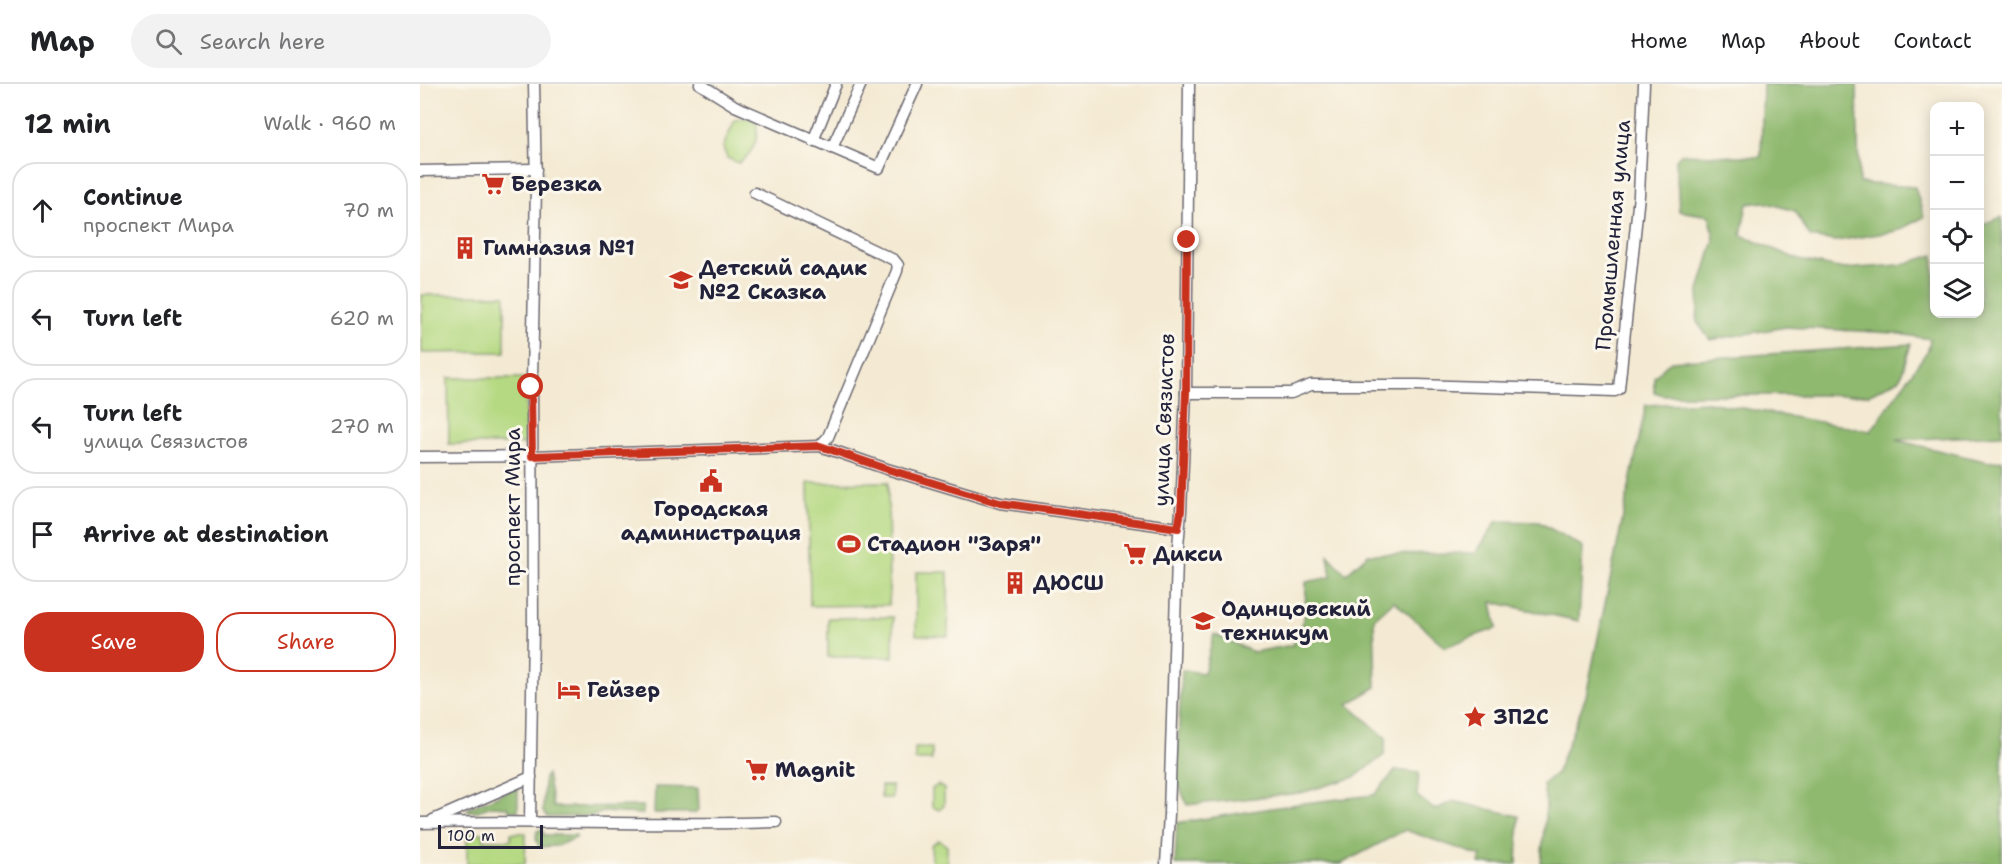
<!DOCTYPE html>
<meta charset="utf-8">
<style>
body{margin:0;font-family:"Shantell Sans",sans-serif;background:#f2f2f2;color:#202124}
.controls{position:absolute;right:18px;top:18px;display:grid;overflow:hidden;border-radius:12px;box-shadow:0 3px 15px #0003}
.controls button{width:54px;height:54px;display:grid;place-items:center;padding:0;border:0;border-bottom:2px solid #e0e0e0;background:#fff;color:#202124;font:30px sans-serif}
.scale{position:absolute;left:18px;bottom:15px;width:105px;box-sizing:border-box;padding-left:6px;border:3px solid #22223b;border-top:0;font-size:16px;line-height:21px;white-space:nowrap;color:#22223b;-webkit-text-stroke:4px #fbf7ec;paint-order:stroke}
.stop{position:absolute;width:18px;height:18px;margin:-14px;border:4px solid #c8321e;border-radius:50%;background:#fff}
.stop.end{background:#c8321e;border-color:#fff;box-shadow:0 2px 6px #0008}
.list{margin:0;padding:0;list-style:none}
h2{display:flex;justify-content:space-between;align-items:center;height:78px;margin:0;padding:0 24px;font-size:26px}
h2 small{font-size:20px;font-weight:400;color:#757577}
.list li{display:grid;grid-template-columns:39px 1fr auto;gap:18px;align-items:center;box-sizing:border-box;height:96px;margin:0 12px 12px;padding:0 12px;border:2px solid #e0e0e0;border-radius:24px}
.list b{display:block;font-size:22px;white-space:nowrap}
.list p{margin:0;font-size:20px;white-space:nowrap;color:#757577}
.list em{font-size:20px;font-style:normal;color:#757577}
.actions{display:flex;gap:12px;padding:18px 24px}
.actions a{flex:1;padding:14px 0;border:2px solid #c8321e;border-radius:24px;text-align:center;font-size:21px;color:#c8321e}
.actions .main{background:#c8321e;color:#fff}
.icon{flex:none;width:33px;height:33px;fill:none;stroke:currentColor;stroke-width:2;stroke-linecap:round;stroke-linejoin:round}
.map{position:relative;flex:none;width:1582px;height:780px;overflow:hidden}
header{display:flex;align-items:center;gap:36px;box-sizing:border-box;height:84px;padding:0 30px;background:#fff;border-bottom:2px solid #e0e0e0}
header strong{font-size:28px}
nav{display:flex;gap:33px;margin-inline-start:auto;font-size:21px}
.search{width:420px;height:54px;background:#f2f2f2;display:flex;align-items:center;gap:15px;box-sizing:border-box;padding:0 21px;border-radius:33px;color:#757577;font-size:22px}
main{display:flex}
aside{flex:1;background:#fff}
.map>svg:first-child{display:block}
.green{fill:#b5d982;stroke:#6c7e5e;stroke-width:1.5}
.forest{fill:#90b970;stroke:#596e56;stroke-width:1.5}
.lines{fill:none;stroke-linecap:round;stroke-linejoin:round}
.minor-casing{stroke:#6c6870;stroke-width:13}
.minor{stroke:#fff;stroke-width:10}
.route{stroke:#c8321e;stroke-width:8}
.labels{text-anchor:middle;stroke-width:6;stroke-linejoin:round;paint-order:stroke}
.poi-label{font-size:21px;font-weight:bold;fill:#22223b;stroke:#fbf7ec;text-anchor:start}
.street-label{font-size:21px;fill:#22223b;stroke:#fbf7ec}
</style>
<header>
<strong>Map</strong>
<div class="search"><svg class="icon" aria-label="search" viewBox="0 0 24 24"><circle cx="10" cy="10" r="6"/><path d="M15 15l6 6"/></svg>Search here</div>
<nav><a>Home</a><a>Map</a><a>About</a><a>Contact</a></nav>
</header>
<main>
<aside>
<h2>12 min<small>Walk · 960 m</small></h2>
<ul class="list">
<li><svg class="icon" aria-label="ahead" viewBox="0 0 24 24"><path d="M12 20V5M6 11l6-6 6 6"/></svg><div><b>Continue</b><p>проспект Мира</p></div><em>70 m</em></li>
<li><svg class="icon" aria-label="left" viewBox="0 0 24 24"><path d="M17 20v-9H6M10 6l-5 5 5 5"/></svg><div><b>Turn left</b></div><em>620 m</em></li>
<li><svg class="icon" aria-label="left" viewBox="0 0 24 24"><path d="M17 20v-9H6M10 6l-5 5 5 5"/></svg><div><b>Turn left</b><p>улица Связистов</p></div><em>270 m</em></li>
<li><svg class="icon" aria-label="arrive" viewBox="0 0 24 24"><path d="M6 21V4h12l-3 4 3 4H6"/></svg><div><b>Arrive at destination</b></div></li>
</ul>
<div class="actions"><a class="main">Save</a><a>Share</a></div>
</aside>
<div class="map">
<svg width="1582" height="780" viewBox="0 0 1582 780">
<rect width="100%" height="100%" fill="#fbf7ec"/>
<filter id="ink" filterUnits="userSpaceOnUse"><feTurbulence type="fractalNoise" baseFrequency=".0167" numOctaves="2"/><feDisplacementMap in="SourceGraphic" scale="12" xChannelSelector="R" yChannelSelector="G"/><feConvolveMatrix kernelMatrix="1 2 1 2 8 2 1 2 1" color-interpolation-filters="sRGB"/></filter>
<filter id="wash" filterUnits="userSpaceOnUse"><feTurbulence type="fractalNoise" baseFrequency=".008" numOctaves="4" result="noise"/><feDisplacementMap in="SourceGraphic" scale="24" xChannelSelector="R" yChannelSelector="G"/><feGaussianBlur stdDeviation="1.35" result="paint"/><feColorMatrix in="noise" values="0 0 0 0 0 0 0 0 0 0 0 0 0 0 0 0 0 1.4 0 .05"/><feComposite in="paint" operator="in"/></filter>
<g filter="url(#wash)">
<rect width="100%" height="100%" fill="#f4ead3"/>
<g class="green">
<path d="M326,34L336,38C340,55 333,70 318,79L307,74L303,63L315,36Z"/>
<path d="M2,211H85V268L2,269Z"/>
<path d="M28,294H105L107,360H29Z"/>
<path d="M468,398L469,521L390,522L388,399Z"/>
<path d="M496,488H528V552L496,551Z"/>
<path d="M473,533V573H408V534Z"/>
<rect x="495" y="664" width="17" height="12"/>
<path d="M518,701L524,705V722L519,726L512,723V705Z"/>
<rect x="461" y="702" width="11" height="12"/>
<path d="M47,749H63L64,756H91V749H106L105,780H47Z"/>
<path d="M519,756L527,762V780H512L511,761Z"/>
</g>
<g class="forest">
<path d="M1343,0H1437L1439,99L1495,103L1504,133L1477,147L1416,157L1390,153L1375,127L1344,118L1327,120L1321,151L1379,176L1424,185L1480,181L1514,171V230H1560V141L1582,133V351L1475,356L1569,378L1582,376V780H1121L1126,720L1123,700L1137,688L1166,612L1226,321L1288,318L1451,347L1508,266L1510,255L1474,249L1366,243L1290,256L1277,238L1279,207L1294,156L1290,132L1259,127L1256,75L1261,70L1341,73Z"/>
<path d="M1491,260L1480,295L1448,311H1243L1234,308V293L1251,277Z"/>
<path d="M1077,437L1119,438L1163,463L1159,537L1072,518L1077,544L1025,563L974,517L954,535L956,603L928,620L966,654L964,671L935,693L881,709L767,721L756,694L762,586L784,589L794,550L833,568L873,561L885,530L886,498L911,493L908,471L926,490L948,470L1056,469Z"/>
<path d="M976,686L999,689L997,712L1015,726L1033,717L1099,732L1097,780H1059L1061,772L985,746L921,780H755L757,739L884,719L954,711Z"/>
<path d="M127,690L133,723L223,722V730L183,728L173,732L127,733L123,728L124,694Z"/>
<path d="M98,703V727H89L87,723L72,722L57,727H47V725Z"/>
<path d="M235,703L278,704L279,726L274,729H234Z"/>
<path d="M122,745L124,751H156V754L136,762L120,763C115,757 116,753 117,747Z"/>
</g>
</g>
<g filter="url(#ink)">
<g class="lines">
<g class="minor-casing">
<g id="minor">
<path d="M280,0L315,22L459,84L497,0"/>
<path d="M393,57L416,0"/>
<path d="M412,64L441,0"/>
<path d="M0,87L116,85"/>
<path d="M335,109L474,176L478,181L477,187L408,353L400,362"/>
<path d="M766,309H871L891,301H997L1195,307L1199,305L1219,111L1224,0"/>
<path d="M0,373L112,372L400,362L467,385L580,419L758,444"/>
<path d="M13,736L111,693"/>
<path d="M110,737L113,545L112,295L116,103L114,0"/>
<path d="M0,739C119,736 237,742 356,738"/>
<path d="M746,780L749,730L757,475L761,427L766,309L769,0"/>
</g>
</g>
<use href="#minor" class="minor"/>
</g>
</g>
<g class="lines" filter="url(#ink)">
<path class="route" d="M111,303L112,372L400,362L467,385L580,419L758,444L761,427L766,309L767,156"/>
</g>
<defs>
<g id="supermarket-bare" transform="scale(1.8)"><path d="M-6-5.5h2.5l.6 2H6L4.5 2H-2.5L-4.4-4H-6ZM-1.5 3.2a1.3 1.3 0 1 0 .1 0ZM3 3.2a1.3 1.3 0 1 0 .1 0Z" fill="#c8321e" stroke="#fbf7ec" stroke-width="2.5" paint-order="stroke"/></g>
<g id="building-bare" transform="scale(1.8)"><path d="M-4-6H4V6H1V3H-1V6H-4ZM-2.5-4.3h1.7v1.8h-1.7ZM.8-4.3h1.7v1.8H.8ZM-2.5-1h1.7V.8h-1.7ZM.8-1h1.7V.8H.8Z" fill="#c8321e" stroke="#fbf7ec" stroke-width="2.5" paint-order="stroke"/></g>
<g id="school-bare" transform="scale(1.8)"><path d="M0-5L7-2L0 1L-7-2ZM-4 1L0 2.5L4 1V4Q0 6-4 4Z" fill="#c8321e" stroke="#fbf7ec" stroke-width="2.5" paint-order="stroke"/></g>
<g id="civic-bare" transform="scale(1.8)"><path d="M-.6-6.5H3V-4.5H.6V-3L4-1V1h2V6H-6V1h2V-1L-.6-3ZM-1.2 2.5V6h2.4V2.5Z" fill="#c8321e" stroke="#fbf7ec" stroke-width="2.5" paint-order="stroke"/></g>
<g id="stadium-bare" transform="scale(1.8)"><path d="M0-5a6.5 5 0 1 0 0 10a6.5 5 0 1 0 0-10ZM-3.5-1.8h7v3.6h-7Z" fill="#c8321e" stroke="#fbf7ec" stroke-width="2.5" paint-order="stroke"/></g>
<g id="hotel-bare" transform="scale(1.8)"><path d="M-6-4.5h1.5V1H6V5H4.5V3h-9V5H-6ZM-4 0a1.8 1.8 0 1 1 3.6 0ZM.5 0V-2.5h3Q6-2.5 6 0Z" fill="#c8321e" stroke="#fbf7ec" stroke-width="2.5" paint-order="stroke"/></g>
<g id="sight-bare" transform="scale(1.8)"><path d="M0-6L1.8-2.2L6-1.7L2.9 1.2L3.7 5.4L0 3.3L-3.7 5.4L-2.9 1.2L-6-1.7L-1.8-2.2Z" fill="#c8321e" stroke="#fbf7ec" stroke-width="2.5" paint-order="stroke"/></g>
</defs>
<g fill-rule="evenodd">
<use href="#supermarket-bare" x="73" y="100"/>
<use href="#building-bare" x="45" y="164"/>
<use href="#school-bare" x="261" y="196"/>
<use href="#civic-bare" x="291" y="397"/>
<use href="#stadium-bare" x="429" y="460"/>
<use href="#supermarket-bare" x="715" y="470"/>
<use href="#building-bare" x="595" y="499"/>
<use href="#school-bare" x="783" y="537"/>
<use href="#hotel-bare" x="149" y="606"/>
<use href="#sight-bare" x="1055" y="633"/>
<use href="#supermarket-bare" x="337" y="686"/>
</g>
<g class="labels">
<g class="poi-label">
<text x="91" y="107">Березка</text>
<text x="63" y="171">Гимназия №1</text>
<text x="279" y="191">Детский садик<tspan x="279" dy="24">№2 Сказка</tspan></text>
<text x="291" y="432" text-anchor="middle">Городская<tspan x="291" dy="24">администрация</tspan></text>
<text x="447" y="467">Стадион "Заря"</text>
<text x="733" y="477">Дикси</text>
<text x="613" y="506">ДЮСШ</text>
<text x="801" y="532">Одинцовский<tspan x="801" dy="24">техникум</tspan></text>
<text x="167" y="613">Гейзер</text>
<text x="1073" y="640">3П2С</text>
<text x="355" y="693">Magnit</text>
</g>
<g class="street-label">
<text transform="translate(1193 151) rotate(-85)" y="7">Промышленная улица</text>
<text transform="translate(744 336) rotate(-88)" y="7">улица Связистов</text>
<text transform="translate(93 423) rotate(-90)" y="7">проспект Мира</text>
</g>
</g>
</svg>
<div class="controls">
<button>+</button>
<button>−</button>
<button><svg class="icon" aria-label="locate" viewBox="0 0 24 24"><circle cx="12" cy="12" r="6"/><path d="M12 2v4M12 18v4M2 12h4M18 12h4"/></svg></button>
<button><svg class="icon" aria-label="layers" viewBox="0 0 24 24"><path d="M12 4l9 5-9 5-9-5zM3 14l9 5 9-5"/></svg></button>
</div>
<div class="scale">100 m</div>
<div class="stop" style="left:111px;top:303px"></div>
<div class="stop end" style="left:767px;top:156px"></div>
</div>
</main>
